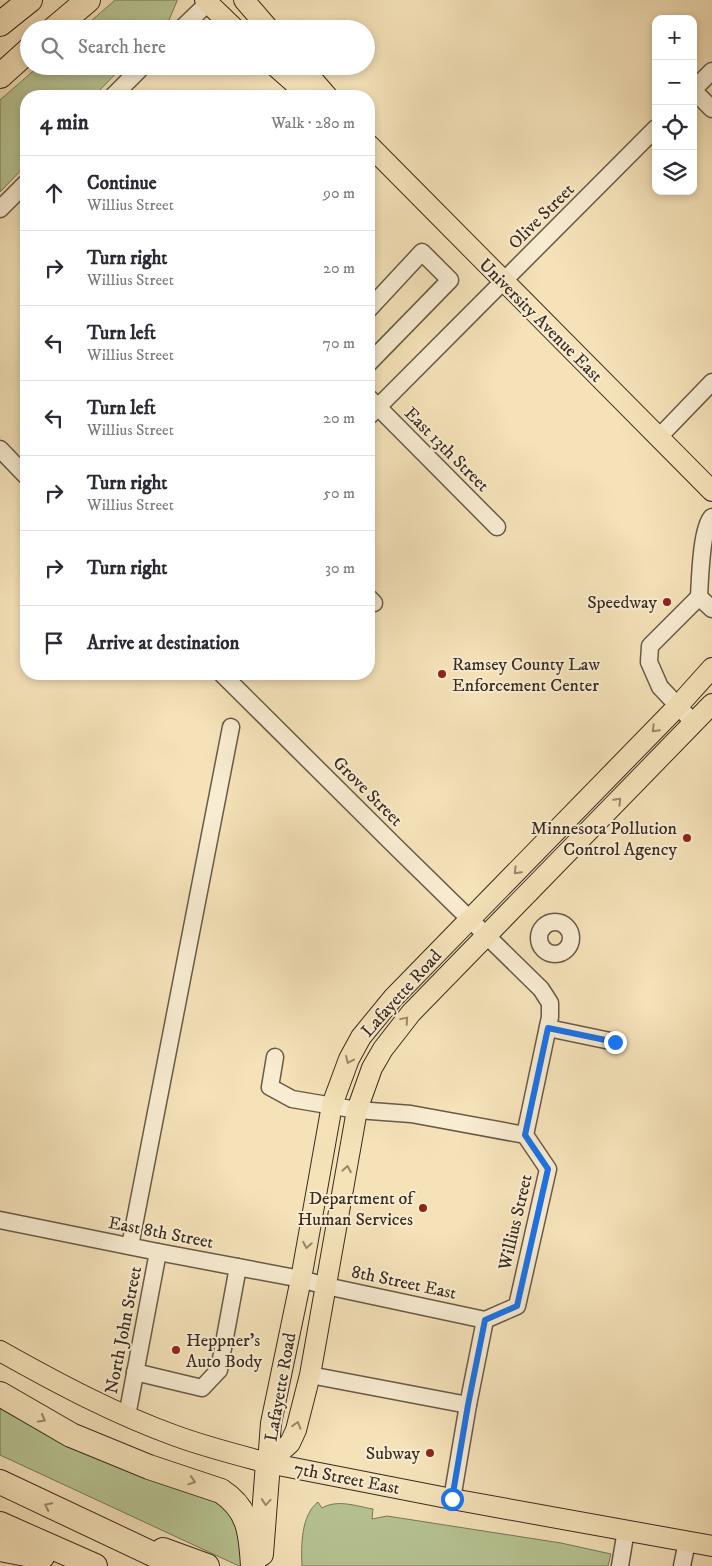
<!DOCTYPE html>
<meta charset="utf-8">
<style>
body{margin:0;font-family:"IM FELL DW Pica",serif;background:#f7f7f7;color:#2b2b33}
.controls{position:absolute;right:15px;top:15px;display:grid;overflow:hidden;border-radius:10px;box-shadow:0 2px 8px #0003}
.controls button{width:45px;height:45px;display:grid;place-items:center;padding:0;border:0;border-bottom:1px solid #e1e1e2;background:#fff;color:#2b2b33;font:25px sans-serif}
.stop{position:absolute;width:15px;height:15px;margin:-11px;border:4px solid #1a73e8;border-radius:50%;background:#fff}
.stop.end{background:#1a73e8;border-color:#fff;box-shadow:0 1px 5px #0008}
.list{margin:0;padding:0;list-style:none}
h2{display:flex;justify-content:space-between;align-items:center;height:65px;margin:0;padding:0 20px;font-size:21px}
h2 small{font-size:16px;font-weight:400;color:#7c7c81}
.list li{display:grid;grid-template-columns:32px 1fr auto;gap:15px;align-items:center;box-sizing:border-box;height:75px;padding:0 20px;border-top:1px solid #e1e1e2}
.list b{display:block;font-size:19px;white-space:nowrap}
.list p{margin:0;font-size:16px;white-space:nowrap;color:#7c7c81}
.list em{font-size:16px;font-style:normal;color:#7c7c81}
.icon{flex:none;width:28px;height:28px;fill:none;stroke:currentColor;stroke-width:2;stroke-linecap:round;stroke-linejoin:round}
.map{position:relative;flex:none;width:712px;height:1566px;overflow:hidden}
.search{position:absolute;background:#fff;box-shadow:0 2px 8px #0003;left:20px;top:20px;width:355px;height:55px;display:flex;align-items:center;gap:12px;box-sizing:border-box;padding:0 18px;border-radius:28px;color:#7c7c81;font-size:19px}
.panel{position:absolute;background:#fff;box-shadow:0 2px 8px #0003;left:20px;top:90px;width:355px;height:590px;border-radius:20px}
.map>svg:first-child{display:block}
.green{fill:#b7c493;stroke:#78785a}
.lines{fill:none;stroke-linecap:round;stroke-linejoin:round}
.minor-casing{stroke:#695a46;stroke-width:19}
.major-casing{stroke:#3a2c20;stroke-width:22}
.highway-casing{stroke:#3a2c20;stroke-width:26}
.minor{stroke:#f8ecd2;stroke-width:16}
.major{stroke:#f5e2b9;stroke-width:20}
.highway{stroke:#f5e2b9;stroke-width:24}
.oneway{stroke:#98876c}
.route{stroke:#1a73e8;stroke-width:6}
.poi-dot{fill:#8f2418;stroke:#f8ecd2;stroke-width:2}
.labels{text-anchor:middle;stroke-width:4;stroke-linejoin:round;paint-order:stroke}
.street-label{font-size:18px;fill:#3a2c20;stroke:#f8ecd2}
.poi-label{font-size:18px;fill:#3a2c20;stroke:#f8ecd2;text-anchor:end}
</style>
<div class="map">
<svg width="712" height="1566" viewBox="0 0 712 1566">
<rect width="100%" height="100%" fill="#f5e2b9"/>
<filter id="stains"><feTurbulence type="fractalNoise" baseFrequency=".004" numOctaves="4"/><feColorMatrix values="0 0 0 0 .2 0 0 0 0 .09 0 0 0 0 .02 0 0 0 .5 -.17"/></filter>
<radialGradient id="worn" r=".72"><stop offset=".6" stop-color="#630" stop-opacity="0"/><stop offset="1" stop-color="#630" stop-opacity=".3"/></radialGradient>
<g class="green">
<path d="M115,0H177V1L169,20L160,29H82Z"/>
<path d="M39,66H123L94,96H26V165L0,192V100Z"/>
<path d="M0,1403L217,1499L237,1519L244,1566H239L0,1455Z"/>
<path d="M318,1502L322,1508C338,1499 355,1506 373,1509L372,1519L387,1516L561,1543L611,1554L608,1566H302C301,1546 301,1515 318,1502Z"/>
</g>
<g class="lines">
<g class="minor-casing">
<g id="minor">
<path d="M181,29L211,0"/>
<path d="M693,90L712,71"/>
<path d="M693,90L712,109"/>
<path d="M113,96L143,66"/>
<path d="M0,209L26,183"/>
<path d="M369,309L422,252L450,280L369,363"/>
<path d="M369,398L497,527"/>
<path d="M369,416L656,128"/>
<path d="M658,438L712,382"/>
<path d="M0,449L26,476"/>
<path d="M699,597C700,580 701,528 712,517"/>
<path d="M369,598L374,603"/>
<path d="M222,674L395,846L541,989L550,1003V1017L525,1135L548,1169L517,1306L485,1320L468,1405L452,1499"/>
<path d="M694,723L660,687L649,662L650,646L699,597L712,609"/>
<circle cx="555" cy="938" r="16"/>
<path d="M548,1028L615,1042"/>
<path d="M275,1057L270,1087L292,1099L357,1110L411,1114L525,1135"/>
<path d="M0,1220L158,1252L301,1279L326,1286L485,1320"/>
<path d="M130,1246L231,727"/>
<path d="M135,1372L202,1388L219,1370L238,1267"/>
<path d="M310,1375L468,1405"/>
<path d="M127,1416L158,1252"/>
<path d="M620,1566L626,1530"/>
<path d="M682,1566L687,1542"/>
</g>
</g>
<g class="major-casing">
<g id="major">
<path d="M205,0L235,29"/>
<path d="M244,0L269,29"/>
<path d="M275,66L309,96"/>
<path d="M301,66L327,96"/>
<path d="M369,145L712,491"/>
<path d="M0,1351C57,1383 115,1414 176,1436C206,1447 238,1455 268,1463L452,1499L712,1546"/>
<path d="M268,1463L271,1423L301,1279L332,1105L349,1059L361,1037L393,998L677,707L712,668"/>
<path d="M268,1463L290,1443L296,1430L310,1375L357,1110L372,1068L383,1049L411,1013L712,704"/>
</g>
</g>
<g class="highway-casing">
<g id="highway">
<path d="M0,24L30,0"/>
<path d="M54,29L88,0"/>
<path d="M0,76L29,50"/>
<path d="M0,1394L71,1435L149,1467L221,1491C250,1510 251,1534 253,1566"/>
<path d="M0,1482L178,1566"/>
<path d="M0,1524L95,1566"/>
<path d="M0,1549L42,1557"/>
<path d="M163,1550L207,1566"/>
<path d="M261,1554L268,1463"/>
</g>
</g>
<use href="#minor" class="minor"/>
<use href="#major" class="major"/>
<use href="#highway" class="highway"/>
</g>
<defs><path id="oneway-chevron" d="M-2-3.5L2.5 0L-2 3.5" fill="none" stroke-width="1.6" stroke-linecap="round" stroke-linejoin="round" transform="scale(1.25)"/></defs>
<g class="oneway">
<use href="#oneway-chevron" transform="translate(655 729) rotate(135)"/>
<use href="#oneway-chevron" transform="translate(618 801) rotate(-46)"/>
<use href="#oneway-chevron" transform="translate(517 871) rotate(134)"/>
<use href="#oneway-chevron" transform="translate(405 1020) rotate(-50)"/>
<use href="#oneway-chevron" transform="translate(349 1060) rotate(115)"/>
<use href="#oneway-chevron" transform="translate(347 1169) rotate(-80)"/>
<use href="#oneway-chevron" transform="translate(307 1245) rotate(100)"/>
<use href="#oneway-chevron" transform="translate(42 1419) rotate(29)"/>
<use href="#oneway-chevron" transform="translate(297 1425) rotate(-73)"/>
<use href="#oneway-chevron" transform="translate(192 1481) rotate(18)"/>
<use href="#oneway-chevron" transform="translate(266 1502) rotate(95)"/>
<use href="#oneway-chevron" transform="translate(48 1506) rotate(-154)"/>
</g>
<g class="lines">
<path class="route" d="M452,1499L468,1405L485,1320L517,1306L548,1169L525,1135L548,1028L615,1042"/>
</g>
<g class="poi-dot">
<circle cx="667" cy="602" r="5"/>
<circle cx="442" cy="674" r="5"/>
<circle cx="687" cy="838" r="5"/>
<circle cx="423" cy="1208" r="5"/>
<circle cx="176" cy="1350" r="5"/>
<circle cx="430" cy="1453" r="5"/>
</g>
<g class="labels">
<g class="street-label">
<text transform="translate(541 216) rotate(-45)" y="6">Olive Street</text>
<text transform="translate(541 320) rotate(45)" y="6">University Avenue East</text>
<text transform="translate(447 449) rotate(45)" y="6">East 13th Street</text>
<text transform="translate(368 791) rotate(45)" y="6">Grove Street</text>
<text transform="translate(401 993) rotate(-48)" y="6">Lafayette Road</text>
<text transform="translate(515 1222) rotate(-77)" y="6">Willius Street</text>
<text transform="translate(161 1232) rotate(11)" y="6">East 8th Street</text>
<text transform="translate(404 1282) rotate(12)" y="6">8th Street East</text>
<text transform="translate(123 1330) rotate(-79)" y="6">North John Street</text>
<text transform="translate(280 1387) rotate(-80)" y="6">Lafayette Road</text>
<text transform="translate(347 1478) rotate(11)" y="6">7th Street East</text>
</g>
<g class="poi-label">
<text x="657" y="608">Speedway</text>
<text x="452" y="670" text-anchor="start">Ramsey County Law<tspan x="452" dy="21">Enforcement Center</tspan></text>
<text x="677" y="834">Minnesota Pollution<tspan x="677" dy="21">Control Agency</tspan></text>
<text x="413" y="1204">Department of<tspan x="413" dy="21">Human Services</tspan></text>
<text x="186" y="1346" text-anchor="start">Heppner's<tspan x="186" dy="21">Auto Body</tspan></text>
<text x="420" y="1459">Subway</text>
</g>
</g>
<rect width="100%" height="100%" filter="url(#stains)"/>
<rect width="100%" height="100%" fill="url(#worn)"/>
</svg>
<div class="controls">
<button>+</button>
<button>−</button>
<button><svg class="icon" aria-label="locate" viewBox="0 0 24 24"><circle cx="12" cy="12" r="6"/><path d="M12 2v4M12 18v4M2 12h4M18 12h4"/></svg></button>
<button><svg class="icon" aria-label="layers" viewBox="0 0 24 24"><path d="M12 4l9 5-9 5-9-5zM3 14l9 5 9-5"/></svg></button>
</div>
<div class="stop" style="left:452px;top:1499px"></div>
<div class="stop end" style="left:615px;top:1042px"></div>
<div class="search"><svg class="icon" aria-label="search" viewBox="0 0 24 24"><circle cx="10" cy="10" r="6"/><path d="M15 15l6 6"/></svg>Search here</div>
<section class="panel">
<h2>4 min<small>Walk · 280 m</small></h2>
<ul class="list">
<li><svg class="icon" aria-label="ahead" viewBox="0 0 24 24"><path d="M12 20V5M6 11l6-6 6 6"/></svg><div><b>Continue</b><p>Willius Street</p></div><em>90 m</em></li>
<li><svg class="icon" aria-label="right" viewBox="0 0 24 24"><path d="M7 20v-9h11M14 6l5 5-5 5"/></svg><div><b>Turn right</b><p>Willius Street</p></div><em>20 m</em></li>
<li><svg class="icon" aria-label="left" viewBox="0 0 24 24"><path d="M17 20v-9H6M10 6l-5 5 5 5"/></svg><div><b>Turn left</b><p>Willius Street</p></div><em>70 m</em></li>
<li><svg class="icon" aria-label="left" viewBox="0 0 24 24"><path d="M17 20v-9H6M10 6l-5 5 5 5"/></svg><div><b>Turn left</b><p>Willius Street</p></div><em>20 m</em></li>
<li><svg class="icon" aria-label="right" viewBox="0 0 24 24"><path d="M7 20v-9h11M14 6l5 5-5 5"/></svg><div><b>Turn right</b><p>Willius Street</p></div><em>50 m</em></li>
<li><svg class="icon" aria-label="right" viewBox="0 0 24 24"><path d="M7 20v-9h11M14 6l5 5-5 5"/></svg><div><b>Turn right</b></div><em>30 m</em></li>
<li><svg class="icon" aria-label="arrive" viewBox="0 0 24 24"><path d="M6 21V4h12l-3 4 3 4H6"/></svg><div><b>Arrive at destination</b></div></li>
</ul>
</section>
</div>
